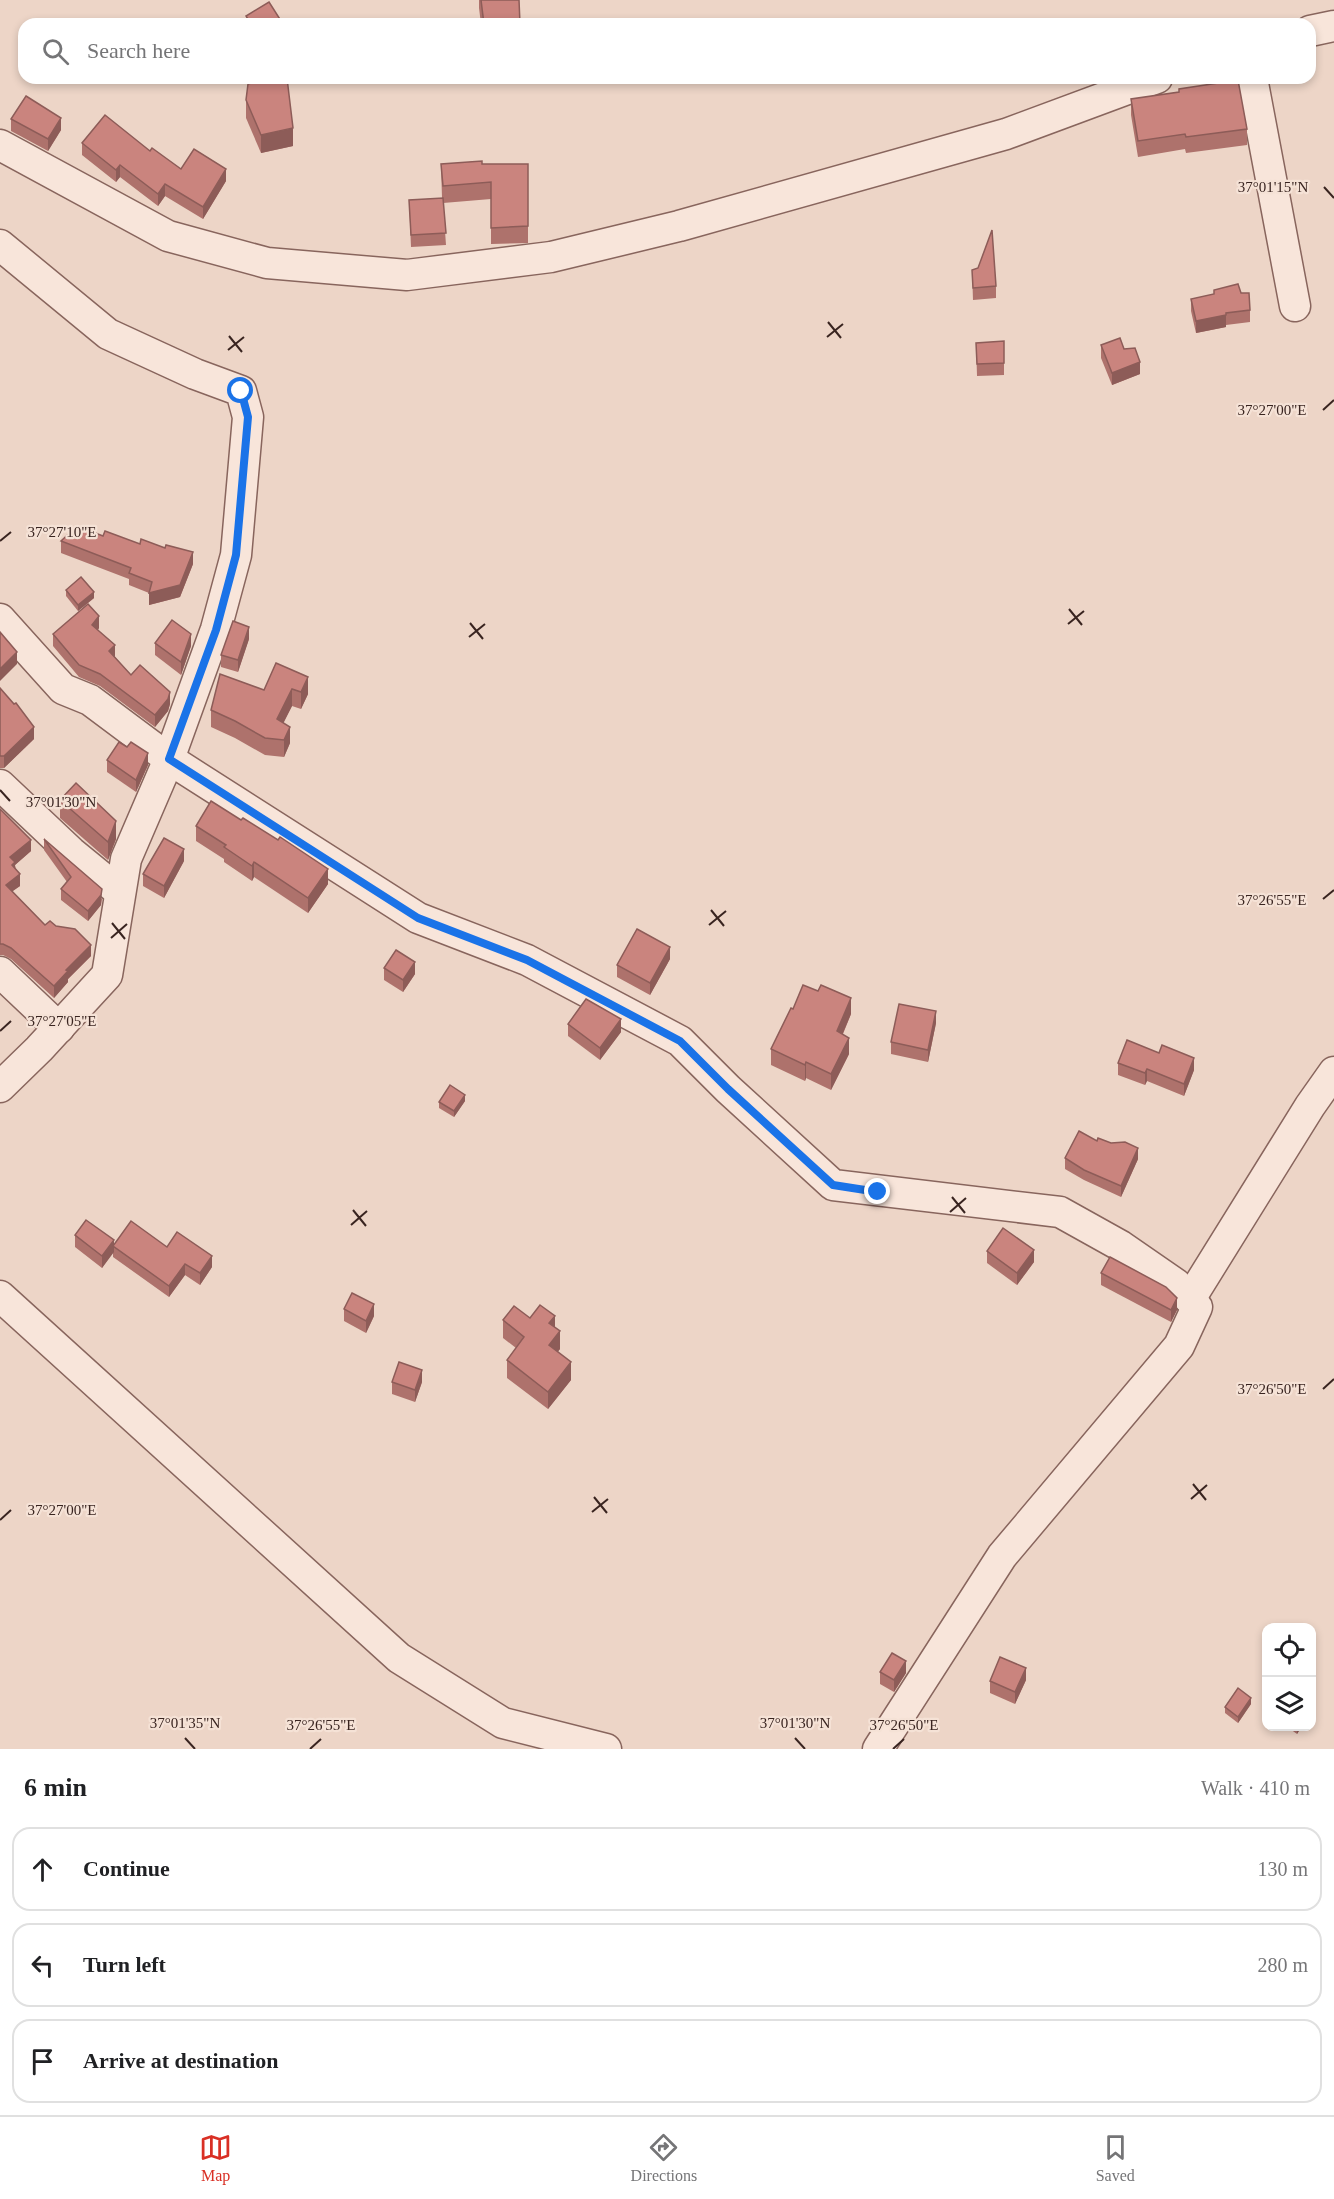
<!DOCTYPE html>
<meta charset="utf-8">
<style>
body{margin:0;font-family:Georgia,serif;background:#f6f6f6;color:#202124}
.controls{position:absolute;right:18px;bottom:18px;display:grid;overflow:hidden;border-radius:12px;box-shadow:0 3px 9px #0003}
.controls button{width:54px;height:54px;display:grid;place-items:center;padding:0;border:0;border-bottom:2px solid #e0e0e0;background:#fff;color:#202124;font:30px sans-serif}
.stop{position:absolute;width:18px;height:18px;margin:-14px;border:4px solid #1a73e8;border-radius:50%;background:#fff}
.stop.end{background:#1a73e8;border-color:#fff;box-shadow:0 2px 6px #0008}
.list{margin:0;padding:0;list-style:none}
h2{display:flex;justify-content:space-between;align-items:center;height:78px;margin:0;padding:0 24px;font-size:26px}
h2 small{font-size:20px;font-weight:400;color:#757577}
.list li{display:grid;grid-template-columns:39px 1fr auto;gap:18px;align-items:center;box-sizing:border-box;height:84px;margin:0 12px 12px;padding:0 12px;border:2px solid #e0e0e0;border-radius:18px}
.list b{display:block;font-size:22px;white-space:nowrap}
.list em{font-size:20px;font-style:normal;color:#757577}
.icon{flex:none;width:33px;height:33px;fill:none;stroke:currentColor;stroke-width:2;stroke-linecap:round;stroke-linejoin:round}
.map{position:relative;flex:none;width:1334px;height:1749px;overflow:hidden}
.search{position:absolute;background:#fff;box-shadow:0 3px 9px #0003;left:18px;right:18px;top:18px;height:66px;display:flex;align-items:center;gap:15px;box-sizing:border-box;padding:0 21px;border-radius:18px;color:#757577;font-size:22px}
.sheet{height:366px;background:#fff}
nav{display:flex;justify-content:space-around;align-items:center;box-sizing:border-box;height:84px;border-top:2px solid #e0e0e0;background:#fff;font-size:16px;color:#757577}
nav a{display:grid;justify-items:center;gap:3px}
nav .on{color:#d93025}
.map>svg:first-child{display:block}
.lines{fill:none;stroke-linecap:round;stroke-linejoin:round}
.minor-casing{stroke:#88655d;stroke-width:33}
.minor{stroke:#f8e5da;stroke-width:30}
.wall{fill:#ae726c}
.shaded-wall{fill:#8d5c58}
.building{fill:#ca847e;stroke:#8d5c58;stroke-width:1.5}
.route{stroke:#1a73e8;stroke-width:8}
.ticks{fill:none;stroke:#392420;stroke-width:2}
.ticks-label{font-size:15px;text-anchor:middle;fill:#392420;stroke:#f5e2d6;stroke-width:4.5;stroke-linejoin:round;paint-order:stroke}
</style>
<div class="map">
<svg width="1334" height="1749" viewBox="0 0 1334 1749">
<rect width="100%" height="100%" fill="#edd5c7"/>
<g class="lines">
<g class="minor-casing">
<g id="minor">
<path d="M1310,31L1334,26"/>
<path d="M1252,78L1295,306"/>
<path d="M0,145L168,236L267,263L407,275L551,257L679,226L1006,134L1157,78"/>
<path d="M0,245L108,334L195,374L241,391L248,417L236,555L216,629L169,759L126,859L107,975L39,1049L0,1087"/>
<path d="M0,619L63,689L90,700L169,759L418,918L527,960L680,1041L728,1089L833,1185L1060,1212L1121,1246L1176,1284L1197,1307L1179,1346L1002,1556L878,1749"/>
<path d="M0,785L71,852L120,892"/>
<path d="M0,972L59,1028"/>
<path d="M0,1296L399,1658L503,1723L606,1749"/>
<path d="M1190,1299L1310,1106L1334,1072"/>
</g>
</g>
<use href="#minor" class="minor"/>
</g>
<g class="wall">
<path d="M479,0H519L520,24H481L479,8Z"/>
<path d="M246,16L283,24H246Z"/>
<path d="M1179,89L1247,129V145L1186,153L1185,149L1138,157L1131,115V99L1179,92Z"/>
<path d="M246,100L293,146L261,153L246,118Z"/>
<path d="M11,119L61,130L48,151L11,131Z"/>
<path d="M82,143L150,151L181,169L226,181L203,219L165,196L158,206L120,177L116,182L82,155Z"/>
<path d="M441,164H528V243L491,244V199L443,203L446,245L411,247L409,200L442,198Z"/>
<path d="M978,268L996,286V298L973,300L972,270Z"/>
<path d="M1241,293L1250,310V322L1226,325V327L1196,333L1191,311V299Z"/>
<path d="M1004,341V375L977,376L976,343Z"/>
<path d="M1101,345L1124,349L1140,374L1112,385L1101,358Z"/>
<path d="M103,536L193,564L180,597L149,605V593L129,585V579L61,553V541Z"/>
<path d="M66,590L94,598L78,611L66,596Z"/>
<path d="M99,628L98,630L115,657L131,675L170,704L168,711L155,727L100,686L79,677L53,646V634Z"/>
<path d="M249,639L238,672L221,667V655Z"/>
<path d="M155,643L191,646L181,675L155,655Z"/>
<path d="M276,663L308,694L301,709L292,706L283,723L290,743L284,757L265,755L235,738L211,727V710L264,690Z"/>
<path d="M0,688L34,739L4,768H0Z"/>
<path d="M107,760L148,765L136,792L107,772Z"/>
<path d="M60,800L116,839L108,860L60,818Z"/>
<path d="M0,809L31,851L15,865L20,886L12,891L45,925L91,956L68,979V982L54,998L11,959L3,955H0Z"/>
<path d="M196,826L328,884L308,913L254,877L252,881L224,862V859L196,841Z"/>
<path d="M44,839L102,899L101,905L88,921L61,900V889L67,882L44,850Z"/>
<path d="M184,861L164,898L143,886V874Z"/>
<path d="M670,959L650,995L617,977V965Z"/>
<path d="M384,968L415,974L403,992L384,980Z"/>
<path d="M851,1014L843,1034L849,1054L831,1090L806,1078L805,1081L771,1065V1049Z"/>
<path d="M936,1023L928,1062L891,1054V1042Z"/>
<path d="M568,1024L621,1032L600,1060L568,1036Z"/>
<path d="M1118,1063L1194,1070L1184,1096L1147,1081L1145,1085L1118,1075Z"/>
<path d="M465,1101L454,1117L439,1108V1102Z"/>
<path d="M1097,1141L1111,1143L1138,1159L1121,1197L1084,1180L1065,1169V1158Z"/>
<path d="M75,1235L114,1246L167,1247L212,1267L200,1285L185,1275L169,1297L113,1257V1252L102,1268L75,1247Z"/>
<path d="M987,1251L1034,1262L1017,1285L987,1263Z"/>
<path d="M1101,1273L1177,1310L1171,1322L1101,1285Z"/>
<path d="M344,1309L374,1316L366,1333L344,1321Z"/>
<path d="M530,1318L555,1327L560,1349L558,1351L571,1380L548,1409L507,1378V1360L516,1348L503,1338V1320Z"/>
<path d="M392,1382H422L415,1402L392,1394Z"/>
<path d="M880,1672L906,1673L894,1692L880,1684Z"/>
<path d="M1026,1680L1015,1704L990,1693V1681Z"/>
<path d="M1251,1704L1238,1723L1225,1713V1707Z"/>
<path d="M1286,1726H1302L1297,1734Z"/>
</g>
<g class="shaded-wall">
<path d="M61,118V130L48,151V139Z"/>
<path d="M293,128V146L261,153V135Z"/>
<path d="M120,165V177L116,182V170Z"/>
<path d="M226,169V181L203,219V207Z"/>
<path d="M165,184V196L158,206V194Z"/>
<path d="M1226,315V327L1196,333V321Z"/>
<path d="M1140,362V374L1112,385V373Z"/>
<path d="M193,552V564L180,597L149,605V593Z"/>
<path d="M94,592V598L78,611V605Z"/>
<path d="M99,616V628L92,637V625Z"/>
<path d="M249,627V639L238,672V660Z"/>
<path d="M191,634V646L181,675V662Z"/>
<path d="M115,645V657L109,663V651Z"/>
<path d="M17,652V664L0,681V669Z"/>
<path d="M308,677V694L301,709V692Z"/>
<path d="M292,689V706L277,736V719Z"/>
<path d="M170,692V704L168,711L155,727V715Z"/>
<path d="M34,727V739L4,768V756Z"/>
<path d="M290,727V743L284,757V740Z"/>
<path d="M148,753V765L136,792V780Z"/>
<path d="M116,821V839L108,860V842Z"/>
<path d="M31,840V851L15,865V874L12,876L10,857Z"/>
<path d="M184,849V861L164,898V886Z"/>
<path d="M254,862V877L252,881V866Z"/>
<path d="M328,869V884L308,913V898Z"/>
<path d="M20,874V886L6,896V885Z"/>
<path d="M102,889L101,905L88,921V911Z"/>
<path d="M91,945V956L68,979V982L54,998V986L66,970Z"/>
<path d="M670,947V959L650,995V983Z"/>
<path d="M415,962V974L403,992V980Z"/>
<path d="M851,998V1014L837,1047V1031Z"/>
<path d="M936,1011V1023L928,1062V1050Z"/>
<path d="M621,1019V1032L600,1060V1048Z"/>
<path d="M849,1038V1054L831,1090V1074Z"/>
<path d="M1194,1058V1070L1184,1096V1084Z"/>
<path d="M806,1062V1078L805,1081V1065Z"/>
<path d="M1147,1069V1081L1145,1085V1073Z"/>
<path d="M465,1095V1101L454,1117V1111Z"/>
<path d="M1138,1148V1159L1121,1197V1186Z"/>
<path d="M114,1240V1252L102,1268V1256Z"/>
<path d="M1034,1250V1262L1017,1285V1273Z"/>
<path d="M212,1256V1267L200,1285V1273Z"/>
<path d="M185,1264V1275L169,1297V1286Z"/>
<path d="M1177,1298V1310L1171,1322V1310Z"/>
<path d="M374,1304V1316L366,1333V1321Z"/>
<path d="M555,1316V1334L549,1323Z"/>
<path d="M560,1331V1349L549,1363V1345Z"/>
<path d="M571,1362V1380L548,1409V1392Z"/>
<path d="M422,1370V1382L415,1402V1390Z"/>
<path d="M906,1661V1673L894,1692V1680Z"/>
<path d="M1026,1668V1680L1015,1704V1692Z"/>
<path d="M1251,1698V1704L1238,1723V1717Z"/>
<path d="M1297,1726H1302L1297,1734Z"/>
</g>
<g class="building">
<path d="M481,0H519L520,24H484Z"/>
<path d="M269,2L283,24H251L246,16Z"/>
<path d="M267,78H287L293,128L261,135L246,100L248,84Z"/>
<path d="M1238,80L1247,129L1186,137L1185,134L1138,141L1131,99L1179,92V89Z"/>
<path d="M26,96L61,118L48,139L11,119Z"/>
<path d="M105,115L150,151L152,148L181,169L194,149L226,169L203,207L165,184L158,194L120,165L116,170L82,143Z"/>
<path d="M482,161V164H528V226L491,228V182L443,186L441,164Z"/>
<path d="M443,198L446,233L411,235L409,200Z"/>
<path d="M992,230L996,286L973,288L972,270L978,268Z"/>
<path d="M1238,284L1241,293H1249L1250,310L1226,313V315L1196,321L1191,299L1214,294V290Z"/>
<path d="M1120,338L1124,349L1135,348L1140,362L1112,373L1101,345Z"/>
<path d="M1004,341V363L977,364L976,343Z"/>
<path d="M77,526L103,536L105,531L140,544L141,539L165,548L166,545L193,552L180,585L149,593L152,582L129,573L131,568L61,541Z"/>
<path d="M81,577L94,592L78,605L66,590Z"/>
<path d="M88,604L99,616L92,625L115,645L109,651L131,675L140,665L170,692L168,699L155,715L100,674L79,665L53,634Z"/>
<path d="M172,620L191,634L181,662L155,643Z"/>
<path d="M233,621L249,627L238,660L221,655Z"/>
<path d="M0,632L17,652L0,669Z"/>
<path d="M276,663L308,677L301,692L292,689L277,719L290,727L284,740L265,738L235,721L211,710L220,674L264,690Z"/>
<path d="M0,688L14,704L16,703L34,727L4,756H0Z"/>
<path d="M119,742L127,747L131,742L148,753L136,780L107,760Z"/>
<path d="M76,783L116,821L108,842L60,800Z"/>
<path d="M211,801L241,820L243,818L278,840L280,837L328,869L308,898L254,862L252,866L224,847L226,845L196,826Z"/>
<path d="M0,809L31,840L10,857L15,862L12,865L20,874L6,885L45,925L50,921L56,926L75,929L91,945L66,970L68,971L54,986L11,948L3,944H0Z"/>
<path d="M164,838L184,849L164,886L143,874Z"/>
<path d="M44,839L102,889L101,895L88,911L61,889L71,877Z"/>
<path d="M637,929L670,947L650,983L617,965Z"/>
<path d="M396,950L415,962L403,980L384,968Z"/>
<path d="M803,985L818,991L821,985L851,998L837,1031L849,1038L831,1074L806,1062L805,1065L771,1049L791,1008L793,1009Z"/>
<path d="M586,999L621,1019L600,1048L568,1024Z"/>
<path d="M899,1004L936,1011L928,1050L891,1042Z"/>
<path d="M1127,1040L1159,1053L1162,1045L1194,1058L1184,1084L1147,1069L1145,1073L1118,1063Z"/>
<path d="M450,1085L465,1095L454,1111L439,1102Z"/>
<path d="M1079,1131L1097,1141L1098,1138L1111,1143L1125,1142L1138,1148L1121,1186L1084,1170L1065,1158Z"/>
<path d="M86,1220L114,1240L102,1256L75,1235Z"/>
<path d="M131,1221L167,1247L177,1232L212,1256L200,1273L185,1264L169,1286L113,1246Z"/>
<path d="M1003,1228L1034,1250L1017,1273L987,1251Z"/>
<path d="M1110,1257L1166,1287L1177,1298L1171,1310L1101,1273Z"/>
<path d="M352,1293L374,1304L366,1321L344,1309Z"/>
<path d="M540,1305L555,1316L549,1323L560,1331L549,1345L571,1362L548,1392L507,1360L524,1337L503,1320L514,1306L530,1318Z"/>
<path d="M399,1362L422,1370L415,1390L392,1382Z"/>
<path d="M892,1653L906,1661L894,1680L880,1672Z"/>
<path d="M1000,1657L1026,1668L1015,1692L990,1681Z"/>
<path d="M1238,1688L1251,1698L1238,1717L1225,1707Z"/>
</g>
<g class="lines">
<path class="route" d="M241,391L248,417L236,555L216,630L169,759L418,918L527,960L680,1041L728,1089L833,1185L878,1192"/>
</g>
<path class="ticks" d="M1324,187L1334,198M828,322L841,338M229,336L242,352M827,337L843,324M228,350L244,337M1323,410L1334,400M0,541L11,532M1069,609L1082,625M470,623L483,639M1068,624L1084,611M469,637L485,624M0,790L10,801M1323,899L1334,890M711,910L724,926M112,923L125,939M709,925L726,911M111,938L127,924M0,1031L11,1021M952,1197L965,1213M353,1210L366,1226M950,1212L966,1198M351,1225L367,1211M1323,1389L1334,1379M1193,1484L1206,1500M594,1497L607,1513M1191,1499L1207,1485M592,1512L608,1499M0,1520L11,1510M185,1738L195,1749M795,1738L805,1749M310,1749L321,1739M893,1749L904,1739"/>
<g class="ticks-label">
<text x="1273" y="192">37°01'15"N</text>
<text x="1272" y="415">37°27'00"E</text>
<text x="62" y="537">37°27'10"E</text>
<text x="61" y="807">37°01'30"N</text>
<text x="1272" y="905">37°26'55"E</text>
<text x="62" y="1026">37°27'05"E</text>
<text x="1272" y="1394">37°26'50"E</text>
<text x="62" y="1515">37°27'00"E</text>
<text x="185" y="1728">37°01'35"N</text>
<text x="795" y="1728">37°01'30"N</text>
<text x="321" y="1730">37°26'55"E</text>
<text x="904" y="1730">37°26'50"E</text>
</g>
</svg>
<div class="controls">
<button><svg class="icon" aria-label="locate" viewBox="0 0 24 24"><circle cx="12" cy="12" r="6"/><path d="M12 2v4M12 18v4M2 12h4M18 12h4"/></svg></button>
<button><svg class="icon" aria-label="layers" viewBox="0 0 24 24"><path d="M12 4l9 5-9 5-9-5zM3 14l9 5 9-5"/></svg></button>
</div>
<div class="stop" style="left:241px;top:391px"></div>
<div class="stop end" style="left:878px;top:1192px"></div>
<div class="search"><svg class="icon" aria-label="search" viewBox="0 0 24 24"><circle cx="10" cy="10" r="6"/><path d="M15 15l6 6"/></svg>Search here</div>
</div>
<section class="sheet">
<h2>6 min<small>Walk · 410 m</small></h2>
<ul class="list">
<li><svg class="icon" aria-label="ahead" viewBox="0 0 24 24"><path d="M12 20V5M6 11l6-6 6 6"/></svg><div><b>Continue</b></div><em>130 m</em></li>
<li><svg class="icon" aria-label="left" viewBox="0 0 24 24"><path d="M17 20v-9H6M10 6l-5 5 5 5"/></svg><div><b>Turn left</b></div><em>280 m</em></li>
<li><svg class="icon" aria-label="arrive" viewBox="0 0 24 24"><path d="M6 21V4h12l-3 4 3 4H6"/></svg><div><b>Arrive at destination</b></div></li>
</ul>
</section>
<nav>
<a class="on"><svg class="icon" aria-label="map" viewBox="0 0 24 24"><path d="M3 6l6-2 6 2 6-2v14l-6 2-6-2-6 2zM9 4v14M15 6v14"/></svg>Map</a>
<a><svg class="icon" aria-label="directions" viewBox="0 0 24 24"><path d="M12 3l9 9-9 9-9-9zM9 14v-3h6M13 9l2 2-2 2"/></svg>Directions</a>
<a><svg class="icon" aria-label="saved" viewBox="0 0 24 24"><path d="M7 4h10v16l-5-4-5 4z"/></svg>Saved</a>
</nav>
